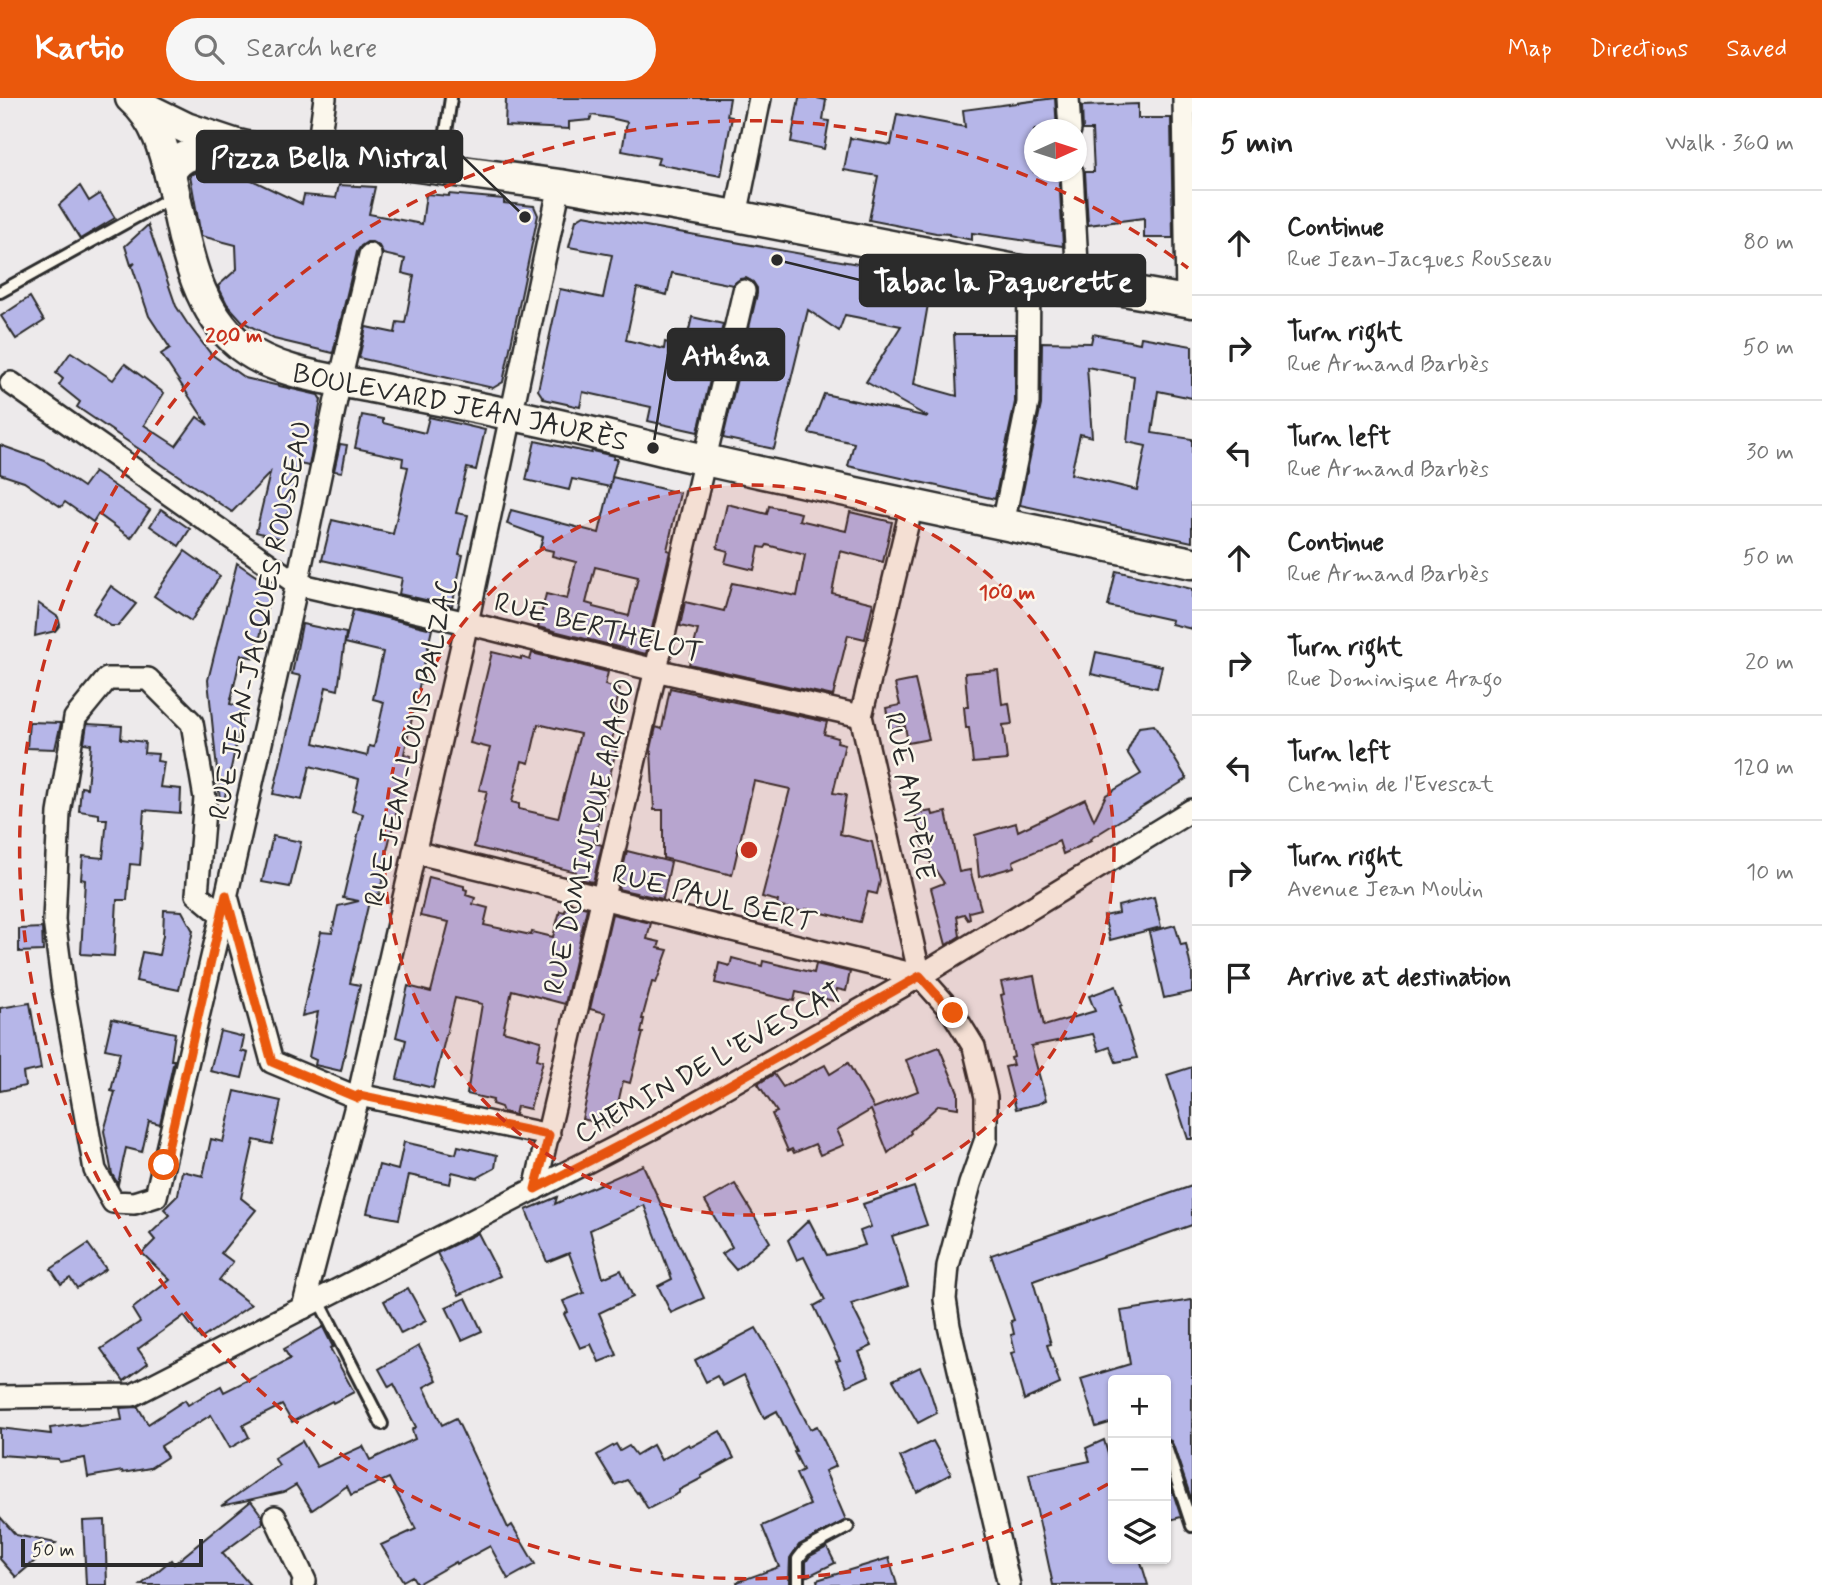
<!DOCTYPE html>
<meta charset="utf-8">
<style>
body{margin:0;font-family:Mynerve,sans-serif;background:#f6f6f6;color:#222}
.controls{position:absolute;right:21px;bottom:21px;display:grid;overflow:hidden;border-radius:7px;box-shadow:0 2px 5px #0004}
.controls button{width:63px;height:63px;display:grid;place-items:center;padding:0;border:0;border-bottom:2px solid #e0e0e0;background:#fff;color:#222;font:35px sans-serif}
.compass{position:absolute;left:1024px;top:21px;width:63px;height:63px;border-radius:50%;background:#fff;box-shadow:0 2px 5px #0004;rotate:87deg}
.scale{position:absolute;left:21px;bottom:18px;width:182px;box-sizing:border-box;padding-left:7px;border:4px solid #2b2b2b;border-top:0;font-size:19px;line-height:24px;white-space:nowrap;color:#2b2b2b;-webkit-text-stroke:5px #fbf7ec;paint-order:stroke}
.stop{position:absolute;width:21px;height:21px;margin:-16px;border:5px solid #ea580c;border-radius:50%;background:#fff}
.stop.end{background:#ea580c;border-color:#fff;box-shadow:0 2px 7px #0008}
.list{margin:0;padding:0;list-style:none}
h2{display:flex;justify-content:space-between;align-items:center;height:91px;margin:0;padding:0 28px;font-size:30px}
h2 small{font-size:23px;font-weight:400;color:#767676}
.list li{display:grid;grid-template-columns:46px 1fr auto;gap:21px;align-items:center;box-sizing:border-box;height:105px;padding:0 28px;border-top:2px solid #e0e0e0}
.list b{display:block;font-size:26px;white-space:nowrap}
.list p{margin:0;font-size:23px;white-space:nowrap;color:#767676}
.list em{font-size:23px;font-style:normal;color:#767676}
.icon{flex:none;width:38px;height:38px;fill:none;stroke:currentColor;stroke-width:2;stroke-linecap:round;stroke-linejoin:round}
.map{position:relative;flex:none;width:1192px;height:1487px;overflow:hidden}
header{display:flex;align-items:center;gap:42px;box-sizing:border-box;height:98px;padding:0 35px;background:#ea580c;color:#fff}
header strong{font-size:33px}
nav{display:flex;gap:38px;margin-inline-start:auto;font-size:24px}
.search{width:490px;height:63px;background:#f6f6f6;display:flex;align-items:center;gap:18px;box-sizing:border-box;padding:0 24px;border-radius:38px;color:#767676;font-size:26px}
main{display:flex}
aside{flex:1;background:#fff}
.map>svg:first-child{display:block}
.building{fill:#b6b6e8;stroke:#2b2b2b;stroke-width:2;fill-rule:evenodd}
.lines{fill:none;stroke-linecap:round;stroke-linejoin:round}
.lane-casing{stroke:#2b2b2b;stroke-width:16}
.street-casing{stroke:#2b2b2b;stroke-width:26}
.secondary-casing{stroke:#2b2b2b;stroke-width:35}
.lane{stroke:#fbf7ec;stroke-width:10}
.street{stroke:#fbf7ec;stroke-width:21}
.secondary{stroke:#fbf7ec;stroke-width:30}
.route{stroke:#ea580c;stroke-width:9}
.ring{fill:none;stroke:#c8321e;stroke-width:3.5;stroke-dasharray:12 9}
.labels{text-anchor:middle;stroke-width:5;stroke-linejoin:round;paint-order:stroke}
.street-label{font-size:28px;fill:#2b2b2b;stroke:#fbf7ec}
.centre{fill:#c8321e;stroke:#fbf7ec;stroke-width:3.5}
.ring-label{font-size:21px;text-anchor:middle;font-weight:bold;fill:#c8321e;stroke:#fbf7ec;stroke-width:5;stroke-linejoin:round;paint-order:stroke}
.leader{fill:none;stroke:#2b2b2b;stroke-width:2.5}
.callout-dot{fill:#2b2b2b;stroke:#fbf7ec;stroke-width:2.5}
.callout{fill:#2b2b2b;stroke:#2b2b2b;stroke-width:2.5}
.callout-label{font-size:30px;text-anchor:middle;font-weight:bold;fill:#fff}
</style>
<header>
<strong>Kartio</strong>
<div class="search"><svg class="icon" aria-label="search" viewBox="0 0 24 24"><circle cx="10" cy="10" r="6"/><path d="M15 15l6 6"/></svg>Search here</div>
<nav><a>Map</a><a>Directions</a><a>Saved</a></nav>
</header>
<main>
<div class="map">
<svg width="1192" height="1487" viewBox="0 0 1192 1487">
<rect width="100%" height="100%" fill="#edeaeb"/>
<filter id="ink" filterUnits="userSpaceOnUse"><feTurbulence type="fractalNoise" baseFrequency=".0143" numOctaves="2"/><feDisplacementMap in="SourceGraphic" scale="14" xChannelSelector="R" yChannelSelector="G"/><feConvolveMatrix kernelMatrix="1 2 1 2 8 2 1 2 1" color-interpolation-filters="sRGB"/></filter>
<g filter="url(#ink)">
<g class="building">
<path d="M506,0H730L727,18L732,19L721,78L657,66L659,60L622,53L627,24L610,20L592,17L590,22L569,24V31L505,28Z"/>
<path d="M799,0H817L826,2L823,22L829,23L824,51L791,44Z"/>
<path d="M1055,0L1057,32H1034V74H1059L1063,148L972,135V142L949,137V136L936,135L869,122L878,78L844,72L850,40L891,47L897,16L965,29L963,12Z"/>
<path d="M1138,6V20H1171L1173,140H1144V120L1088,127L1085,74H1094L1092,32H1083L1082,8Z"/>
<path d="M217,72H231L302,106L304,97L336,100L339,87L375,89L369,116L422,126L426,96L449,98V96L504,101V105L534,108L538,117L503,284L493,290L359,260L366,229L395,235L397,224L405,225L414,178L402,175L405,161L383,156L379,148L372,144H367L361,148L357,154L333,255L274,241L243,224L227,206L218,188L237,171L236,147L201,138L190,77L201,73Z"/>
<path d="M80,88L89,103L100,96L115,120L80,141L59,107Z"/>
<path d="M584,117L886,171L883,188L930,195L914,286L957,298L954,236H1015V304L995,401L848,368L854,345L809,335L824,296L928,319L866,284L901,228L845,217L839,233L808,212L774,351L723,340L757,196V190L753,184L746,180L740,181L733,187L672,175L667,197L637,190L626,242L664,251L665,244L685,249L692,219L723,226L698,334L648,323L651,309L583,294L580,309L544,301L538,292L560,191L603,200L612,157L569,149L576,122Z"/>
<path d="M148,127L176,208L187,225L211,256L245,280L318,297L321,302L309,368L299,366L282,441L256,434L270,375L232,414L77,309L80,304L59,287L63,281L56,275L71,254L113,282L125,266L164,295L144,327L176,348L197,319L208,327L161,256L170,250L149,218L132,168L135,165L131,167L125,148Z"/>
<path d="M30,199L44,223L16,241L1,218Z"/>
<path d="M1093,236L1140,245L1141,239L1192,248V300L1158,293L1152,335L1192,341V444L1020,407L1041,307L1042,244L1091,245ZM1087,269L1134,278L1127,344L1146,348L1137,392L1071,376L1080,336L1092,339Z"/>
<path d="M362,317L383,321V325L425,335L429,319L485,332L476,372L467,370L456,415L468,417L459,456L463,457L452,508L399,496L402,480L322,462L332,422L393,436L408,369L402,368L403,360L355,350Z"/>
<path d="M535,343L591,355L592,353L614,358L613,361H617L612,379L680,395L667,452L670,453L646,556L538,529L546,496L567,501L576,464L552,458L553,453L540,450L543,439L507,426L511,412L599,435L612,380L610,389L572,381L569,392L526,382ZM595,469L638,479L629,518L593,509V507L586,505Z"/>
<path d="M340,346L347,347L342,374L334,373Z"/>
<path d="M0,347L45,363L83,389L94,374L150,412L131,440L98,416L93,424L65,404L61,409L24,384L0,376Z"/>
<path d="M727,406L767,416L769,408L801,415L799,422L846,433L850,414L892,424L883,464L840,453L832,495L873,505L865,541L848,537L833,598L689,566L698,532L680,528L685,504L724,513L732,485L797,498L805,457L767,447L765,450L759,449L754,472L725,465L728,453L717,450Z"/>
<path d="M161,411L190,431L179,448L150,428Z"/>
<path d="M185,453L220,478L191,523L154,498Z"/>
<path d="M237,465L263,483L270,497L255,560L241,557L230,606L244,609L224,703L220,702L208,582Z"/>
<path d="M1116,473L1192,491V531L1171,526L1172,522L1108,508Z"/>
<path d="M111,488L136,506L118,528H111L93,515Z"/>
<path d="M38,505L58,519L60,527L55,533L35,538Z"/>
<path d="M353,512L432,531L404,656L411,658L390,740L384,765L386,766L379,797L371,795L350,885L360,887L341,973L315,967L316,962L309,959L318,914L302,918L321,834L332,835L338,808L359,803L343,800L363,716L352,713L359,681L310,668L302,702L273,696L301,578L292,576L302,526L346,535L338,592L326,589L314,645L367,658L369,648L374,649L384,604L373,601L383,554L345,545Z"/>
<path d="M492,554L521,561V559L530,562L532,555L608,574L605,587L620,591L615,612L619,613L610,650L616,652L594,745L602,747L593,784L574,780L576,774L474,749L487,693L479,692L490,650L470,645ZM538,626L580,636L558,720L519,711V706L512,704L522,663L529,665Z"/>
<path d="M1096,554L1162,568L1157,590L1091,576Z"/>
<path d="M998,572L1002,606L1009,605L1012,626L1003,627L1007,662L973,665L969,630H966L964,609H968L965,575Z"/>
<path d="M915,582L929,641L908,645L905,628L890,631L886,610L900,607L895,586Z"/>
<path d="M670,590L827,624L824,636L838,640L837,644L845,646L833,695L846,697L840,736L872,744L880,783L877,796L868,794L860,824L806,811L805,814L777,808L778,803L762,799L790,691L754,683L732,777L663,760V712H654L651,651L656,629L662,631Z"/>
<path d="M29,624L61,625L55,651L27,650Z"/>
<path d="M87,626L122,628L121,641L145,644L144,655L158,656L157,663L164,664L160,689L181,691L180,715L144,712L140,767L130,766L127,802H117L114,858L81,856L85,782L81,781L83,758L103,760L107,721H99V716L79,713L81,689L87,690L91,646L84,645Z"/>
<path d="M1154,627L1187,681L1090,741L1091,743L1063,756L1059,743L1013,763L1014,769L979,779L975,737L1016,725L1018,733L1085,701L1094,722L1106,697L1141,676L1127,654L1139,629Z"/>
<path d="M932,713L933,717L946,714L959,774L970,772L981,811L969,814L970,821L968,822L964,816L957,818L960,838L946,847L931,790L944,785L925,756L915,716Z"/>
<path d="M273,738L301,744L290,789L262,784Z"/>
<path d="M627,753L671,764L663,801L618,791Z"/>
<path d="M429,779L464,788V791L467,792L466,797L475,800L473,806L488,810L484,827L531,837L532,834L553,839L560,813L565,814L567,805L587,810L565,906L512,892L503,933L541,943L537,961L543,963L530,1011L517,1008L515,1017L503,1014L501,1009L492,1006L493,1002L467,996L482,906L455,900L433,990L397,981L406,942L396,939L408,888L431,894L449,824L420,818Z"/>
<path d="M1154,799L1161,829L1110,842L1104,818L1119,815L1118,808Z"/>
<path d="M164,812L182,813L193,833L179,892L136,883L142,854L159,857L163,837Z"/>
<path d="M612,816L651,825L647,841L660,844L658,850L668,852L656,885L652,884L642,921H644L641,935H643L630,985L623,983L613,1028L582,1021L606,915L590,911Z"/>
<path d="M1175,827L1181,847L1186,846L1192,875V894L1164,900L1149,834Z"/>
<path d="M42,830L43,853L19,854V831Z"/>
<path d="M732,860L762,868L763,863L814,875L816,866L850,874L846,893L837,891L834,903L796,894L794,903L715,885L719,865L730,868Z"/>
<path d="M1034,878L1044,928L1095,913L1089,898L1116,888L1122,907L1120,908L1137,960L1116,964L1110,949L1099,953L1093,936L1031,948L1046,1002L1038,1006L1016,1011L1005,969L1013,967L1011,960L1014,959L1001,897L1004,896L1001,884Z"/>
<path d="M30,905L41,971L23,975L25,988L0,993V910Z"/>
<path d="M112,921L175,935L171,962H174L160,1026L149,1023L142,1054L126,1050L118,1086L112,1076L104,1033L115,994L111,993L120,954L105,951Z"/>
<path d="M220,933L244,939L241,953L248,955L242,980L210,973Z"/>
<path d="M939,949L958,994V1010L939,1007L910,1033L911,1035L888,1055L871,1012L837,1032L844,1047L820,1057L815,1046L794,1055L792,1051L788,1053L772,1016L777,1014L758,986L774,976L783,989L825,967L830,976L848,965L874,1010L918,993L906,962Z"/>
<path d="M1192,969V1041H1188L1167,977Z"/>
<path d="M235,993L281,1003L272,1046L254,1042L241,1100L256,1112L221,1155L233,1164L219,1182L251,1207L201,1241L184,1218L138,1251L148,1265L124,1283L101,1251L140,1224L132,1211L170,1182L142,1155L155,1142L150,1136L170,1117L164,1111L178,1097L182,1073L203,1078L211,1041L223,1044Z"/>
<path d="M404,1044L456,1056L458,1048L497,1057L495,1070L477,1080L452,1074L450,1086L409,1077L399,1121L367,1115L379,1067L398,1072Z"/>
<path d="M643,1067L704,1200L671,1215L658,1188L672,1181L644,1107L590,1132L603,1180L621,1172L633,1199L599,1215L617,1257L599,1264L591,1246L580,1250L564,1216L568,1214L563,1203L584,1195L569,1155L547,1164L526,1112L557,1099L555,1106Z"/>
<path d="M735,1086L770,1144L736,1172L722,1156L732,1149L705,1103Z"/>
<path d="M1192,1088V1127L1033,1183L1051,1246L1047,1247L1060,1286L1024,1302L1011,1255L1015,1254L1011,1237L1014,1236L1011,1223L1014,1222L991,1157Z"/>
<path d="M914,1089L927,1127L892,1138L908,1188L851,1206L872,1248L859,1254L869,1278L847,1288L836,1263L840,1262L814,1208L825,1202L804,1159L797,1162L788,1142L809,1122L827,1157L865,1147L860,1133L871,1129L863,1106Z"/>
<path d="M478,1135L500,1178L459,1197L437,1155Z"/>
<path d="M88,1146L106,1171L77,1190L70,1180L61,1186L51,1171Z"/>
<path d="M408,1190L426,1223L401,1236L384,1203Z"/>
<path d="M466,1200L482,1233L462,1242L446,1209Z"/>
<path d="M1192,1202V1403L1173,1347L1171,1343L1166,1341V1282H1113V1324L1096,1329L1081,1281L1130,1266L1121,1213Z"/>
<path d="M323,1229L333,1249L330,1250L354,1294L333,1305L332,1303L292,1324L282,1307L243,1327L249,1339L230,1350L211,1317L161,1348L167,1359L150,1370L123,1375L122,1373L88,1379L85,1360L59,1364L58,1361L0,1357V1330L51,1336L50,1330L78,1326L79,1327L122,1322L120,1310L138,1309L148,1326L185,1302L188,1307L221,1288L224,1294L290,1261L284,1251Z"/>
<path d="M756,1230L776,1264L810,1331L817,1328L836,1368L825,1373L846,1422L799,1447L790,1460L789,1487H738L737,1484L779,1469L762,1428L810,1407L796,1376L803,1372L794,1354L796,1353L777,1313L764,1320L744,1277L723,1288L717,1278L706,1284L695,1262Z"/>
<path d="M419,1248L437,1282L424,1289L442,1327L456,1320L508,1430L512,1427L535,1466L508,1481L490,1448L457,1466L456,1464L417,1486L412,1478L403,1483L381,1447L416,1431L389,1380L351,1397L347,1388L312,1412L296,1387L284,1394L221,1408L279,1367L274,1360L302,1343L317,1369L363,1348L370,1362L415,1341L412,1332L416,1329L394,1286L389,1289L379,1271Z"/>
<path d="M920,1269L927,1284L937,1315L918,1325L893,1282Z"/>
<path d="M720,1333L734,1360L701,1378L702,1380L679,1392V1395L648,1411L638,1394L637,1395L627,1382L615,1387L597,1357L616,1346L620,1353L629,1348L636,1357L653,1347L661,1362L689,1346L691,1349Z"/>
<path d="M1104,1342L1113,1373V1461H1140L1148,1487H1053L1029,1376L1090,1363L1086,1350Z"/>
<path d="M933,1343L951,1376L917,1394L900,1359Z"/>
<path d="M1166,1373L1181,1419L1166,1423Z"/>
<path d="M251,1403L262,1418L263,1425L222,1455L250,1487H141L171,1462L174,1466Z"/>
<path d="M0,1419L16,1437L56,1445L16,1479L0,1461Z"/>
<path d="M105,1422L107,1487H86L83,1423Z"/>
<path d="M827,1449L835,1465L806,1479V1464L810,1458Z"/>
<path d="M889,1460L897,1487H818L817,1482Z"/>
</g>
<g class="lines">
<g class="lane-casing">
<g id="lane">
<path d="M441,68L451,0"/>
<path d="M0,194L172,99"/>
<path d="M319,1203L382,1326"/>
<path d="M1166,1349L1192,1428"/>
<path d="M798,1487V1461L805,1452L848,1429"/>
</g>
</g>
<g class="street-casing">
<g id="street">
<path d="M1068,0L1070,32"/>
<path d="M1184,0L1187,203"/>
<path d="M317,58L325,0"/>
<path d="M1072,74L1078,184"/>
<path d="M736,118L760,0"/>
<path d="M11,285L297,486L467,525L655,572L861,618"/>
<path d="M912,407L861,618L920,878L953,915L974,949L986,999V1041L970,1086L948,1168L945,1201L949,1228L1009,1487"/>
<path d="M1003,426L1028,305L1029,174"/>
<path d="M414,754L920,878"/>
<path d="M228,802L272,964L358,1000"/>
<path d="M222,817L197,796L205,700L192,625L148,581H107L75,620L59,715L54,822L63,890L95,1072L113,1104L134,1105L156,1098L222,817L297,486L340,283L370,157"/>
<path d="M359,997L549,1037"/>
<path d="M535,1091L744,193"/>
<path d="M303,1210L358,1000L467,525L560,87"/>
<path d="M0,1299L133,1297L655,1029L920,878L1192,712"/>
<path d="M275,1419L305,1483L303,1487"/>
</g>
</g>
<g class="secondary-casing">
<g id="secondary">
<path id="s1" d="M131,0C158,23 165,56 173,89C185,145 194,210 241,248C275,275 330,281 372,289C417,298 463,306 508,316C574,329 639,347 705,362C867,398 1029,432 1192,465"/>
<path d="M139,7L186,30L234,46L264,53L357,60L560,87L736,118L1078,184L1192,204"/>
<path d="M170,76C181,49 211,55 236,54"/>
</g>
</g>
<use href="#lane" class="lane"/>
<use href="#street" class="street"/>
<use href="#secondary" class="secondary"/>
</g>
</g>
<g class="lines" filter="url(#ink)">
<path class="route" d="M164,1067L226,797L272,964L358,1000L359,997L549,1037L535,1091L655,1029L920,878L953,915"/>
</g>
<circle cx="749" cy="752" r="365" fill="#c8321e" fill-opacity=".12"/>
<g class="ring">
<circle cx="749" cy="752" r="365"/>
<path d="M1108 1386A729 729 0 1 1 1188 170"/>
</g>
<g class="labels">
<g class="street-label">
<text dy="10" stroke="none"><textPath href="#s1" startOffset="506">BOULEVARD JEAN JAURÈS</textPath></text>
<text transform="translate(259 522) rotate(-78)" y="10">RUE JEAN-JACQUES ROUSSEAU</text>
<text transform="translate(599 528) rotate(14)" y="10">RUE BERTHELOT</text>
<text transform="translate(410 644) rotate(-77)" y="10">RUE JEAN-LOUIS BALZAC</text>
<text transform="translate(911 698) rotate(79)" y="10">RUE AMPÈRE</text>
<text transform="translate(588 738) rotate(-77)" y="10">RUE DOMINIQUE ARAGO</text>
<text transform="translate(714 799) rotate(14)" y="10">RUE PAUL BERT</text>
<text transform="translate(708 964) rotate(-29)" y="10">CHEMIN DE L'EVESCAT</text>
</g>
</g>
<circle cx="749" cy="752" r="10" class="centre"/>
<g class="ring-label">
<text x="234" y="244">200 m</text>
<text x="1007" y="501">100 m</text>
</g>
<path class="leader" d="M525 119L462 58M777 162L860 182M653 350L668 256"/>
<g class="callout-dot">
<circle cx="525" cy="119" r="7"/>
<circle cx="777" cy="162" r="7"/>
<circle cx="653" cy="350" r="7"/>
</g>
<g class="callout">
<rect x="197" y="33" width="265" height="51" rx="7"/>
<rect x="860" y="157" width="285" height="51" rx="7"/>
<rect x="668" y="231" width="116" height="51" rx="7"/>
</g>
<g class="callout-label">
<text x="329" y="69">Pizza Bella Mistral</text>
<text x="1003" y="193">Tabac la Paquerette</text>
<text x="726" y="267">Athéna</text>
</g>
</svg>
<div class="controls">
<button>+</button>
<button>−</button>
<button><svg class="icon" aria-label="layers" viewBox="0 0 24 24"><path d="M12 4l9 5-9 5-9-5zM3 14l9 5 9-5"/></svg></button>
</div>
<svg class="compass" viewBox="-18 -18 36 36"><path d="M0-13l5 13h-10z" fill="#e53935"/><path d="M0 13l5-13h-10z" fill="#767676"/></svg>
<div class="scale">50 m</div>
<div class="stop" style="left:164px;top:1067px"></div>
<div class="stop end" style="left:953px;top:915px"></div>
</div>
<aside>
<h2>5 min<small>Walk · 360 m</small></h2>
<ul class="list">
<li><svg class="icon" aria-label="ahead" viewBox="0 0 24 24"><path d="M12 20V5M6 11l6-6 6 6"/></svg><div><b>Continue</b><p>Rue Jean-Jacques Rousseau</p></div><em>80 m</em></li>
<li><svg class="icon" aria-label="right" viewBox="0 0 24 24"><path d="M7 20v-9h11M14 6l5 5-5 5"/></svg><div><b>Turn right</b><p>Rue Armand Barbès</p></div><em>50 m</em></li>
<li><svg class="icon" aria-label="left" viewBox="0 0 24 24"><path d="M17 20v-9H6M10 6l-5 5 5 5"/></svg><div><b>Turn left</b><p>Rue Armand Barbès</p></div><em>30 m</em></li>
<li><svg class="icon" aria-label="ahead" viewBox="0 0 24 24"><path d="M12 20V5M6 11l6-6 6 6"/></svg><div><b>Continue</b><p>Rue Armand Barbès</p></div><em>50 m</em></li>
<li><svg class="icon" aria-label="right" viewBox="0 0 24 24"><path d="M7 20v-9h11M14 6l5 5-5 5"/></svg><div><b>Turn right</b><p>Rue Dominique Arago</p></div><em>20 m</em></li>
<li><svg class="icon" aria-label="left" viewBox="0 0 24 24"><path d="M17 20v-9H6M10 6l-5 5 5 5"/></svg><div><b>Turn left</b><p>Chemin de l'Evescat</p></div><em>120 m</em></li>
<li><svg class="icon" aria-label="right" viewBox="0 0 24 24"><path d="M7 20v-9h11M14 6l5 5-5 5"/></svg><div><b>Turn right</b><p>Avenue Jean Moulin</p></div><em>10 m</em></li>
<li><svg class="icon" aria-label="arrive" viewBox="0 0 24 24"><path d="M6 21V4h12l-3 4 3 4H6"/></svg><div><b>Arrive at destination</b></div></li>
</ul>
</aside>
</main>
